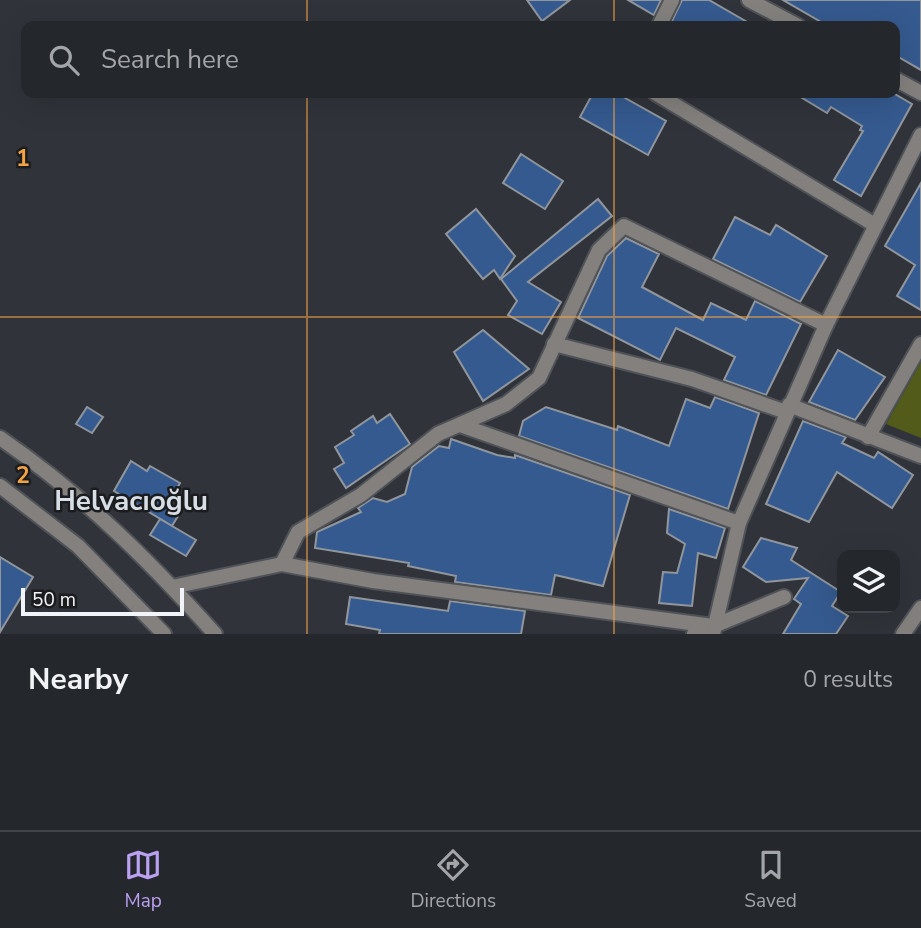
<!DOCTYPE html>
<meta charset="utf-8">
<style>
body{margin:0;font-family:"Nunito Sans",sans-serif;background:#303338;color:#f1f3f6}
.controls{position:absolute;right:21px;bottom:21px;display:grid;overflow:hidden;border-radius:14px;box-shadow:0 7px 28px #0002}
.controls button{width:63px;height:63px;display:grid;place-items:center;padding:0;border:0;border-bottom:2px solid #414448;background:#24272c;color:#f1f3f6;font:35px sans-serif}
.scale{position:absolute;left:21px;bottom:18px;width:163px;box-sizing:border-box;padding-left:7px;border:4px solid #f1f4f8;border-top:0;font-size:19px;line-height:24px;white-space:nowrap;color:#f1f4f8;-webkit-text-stroke:5px #1a1c1e;paint-order:stroke}
.list{margin:0;padding:0;list-style:none}
h2{display:flex;justify-content:space-between;align-items:center;height:91px;margin:0;padding:0 28px;font-size:30px}
h2 small{font-size:23px;font-weight:400;color:#a3a5a9}
.icon{flex:none;width:38px;height:38px;fill:none;stroke:currentColor;stroke-width:2;stroke-linecap:round;stroke-linejoin:round}
.map{position:relative;flex:none;width:921px;height:634px;overflow:hidden}
.search{position:absolute;background:#24272c;box-shadow:0 7px 28px #0002;left:21px;right:21px;top:21px;height:77px;display:flex;align-items:center;gap:18px;box-sizing:border-box;padding:0 24px;border-radius:14px;color:#a3a5a9;font-size:26px}
.sheet{height:196px;background:#24272c}
nav{display:flex;justify-content:space-around;align-items:center;box-sizing:border-box;height:98px;border-top:2px solid #414448;background:#24272c;font-size:19px;color:#a3a5a9}
nav a{display:grid;justify-items:center;gap:4px}
nav .on{color:#bca0f2}
.map>svg:first-child{display:block}
.green{fill:#525b19}
.building{fill:#355a8f;stroke:#91969d;stroke-width:2}
.lines{fill:none;stroke-linecap:round;stroke-linejoin:round}
.minor-casing{stroke:#4f5358;stroke-width:18}
.tertiary-casing{stroke:#4f5358;stroke-width:18}
.minor{stroke:#83807d;stroke-width:14}
.tertiary{stroke:#83807d;stroke-width:14}
.grid{fill:none;stroke:#f4a344;stroke-width:2;stroke-opacity:0.55}
.labels{text-anchor:middle;stroke-width:5;stroke-linejoin:round;paint-order:stroke}
.district-label{font-size:28px;font-weight:bold;fill:#d8dee6;stroke:#1a1c1e}
.grid-label{font-size:23px;text-anchor:middle;font-weight:bold;fill:#f4a344;stroke:#1a1c1e;stroke-width:5;stroke-linejoin:round;paint-order:stroke}
</style>
<div class="map">
<svg width="921" height="634" viewBox="0 0 921 634">
<rect width="100%" height="100%" fill="#30343a"/>
<path class="green" d="M921,362V438L886,424Z"/>
<g class="building">
<path d="M527,0H570L542,21Z"/>
<path d="M628,0H661L654,15Z"/>
<path d="M682,0H709L754,26H673L670,25Z"/>
<path d="M783,0H921V70L895,55V26H828Z"/>
<path d="M593,93H616L666,121L648,155L580,117Z"/>
<path d="M794,93H893L912,104L861,196L834,180L863,131L860,130L862,126L831,107L827,113Z"/>
<path d="M521,154L563,181L545,209L503,183Z"/>
<path d="M921,183V310L897,296L915,265L885,246Z"/>
<path d="M598,199L612,216L528,282L561,302L542,334L508,315L517,301L501,279Z"/>
<path d="M476,209L515,256L500,279L494,270L483,279L446,234Z"/>
<path d="M735,217L770,235L776,225L827,256L800,302L713,259Z"/>
<path d="M626,238L659,254L642,287L703,320L711,303L746,320L755,301L801,324L766,395L724,380L735,357L676,328L660,360L578,318L607,256Z"/>
<path d="M483,330L529,369L483,401L454,352Z"/>
<path d="M838,350L885,377L855,420L809,402Z"/>
<path d="M715,397L759,413L728,509L519,436L523,421L546,407L617,430L618,426L669,446L686,399L710,408Z"/>
<path d="M87,407L103,417L92,433L76,424Z"/>
<path d="M390,414L410,444L346,488L334,469L344,463L335,447L354,435L351,431L373,416L377,423Z"/>
<path d="M803,421L846,437L842,443L874,458L878,452L913,475L892,508L837,472L809,522L766,504Z"/>
<path d="M451,439L497,455L515,458V455L630,495L603,586L555,575L551,595L455,582L456,576L408,566L409,563L315,548L317,532L361,512L358,508L373,498L387,502L405,494L412,467L439,446L449,448Z"/>
<path d="M131,461L147,471L150,466L180,483L168,503L181,511L172,526L114,491Z"/>
<path d="M669,509L725,528L716,558L698,553L692,606L659,603L663,572L677,573L685,544L667,533Z"/>
<path d="M160,519L196,540L186,556L150,535Z"/>
<path d="M761,538L797,548L791,560L841,592L832,606L848,616L836,634H783L801,604L794,599L808,578L766,582L743,567Z"/>
<path d="M0,557L33,577L0,632Z"/>
<path d="M350,597L448,611L450,601L525,611L521,634H379L380,630L346,624Z"/>
</g>
<g class="lines">
<g class="minor-casing">
<g id="minor">
<path d="M749,0L798,26"/>
<path d="M659,26L672,0"/>
<path d="M895,79L921,93"/>
<path d="M655,93L875,225"/>
<path d="M554,344L692,379L786,412"/>
<path d="M789,405L921,456"/>
<path d="M460,425L739,523"/>
<path d="M868,437L921,344"/>
<path d="M282,564L298,532L361,495L438,434L506,404L539,378L599,250L624,226L826,325"/>
<path d="M172,587L282,564L373,581L713,626"/>
<path d="M694,634L784,597"/>
<path d="M903,634L921,608"/>
</g>
</g>
<g class="tertiary-casing">
<g id="tertiary">
<path d="M0,438C85,497 146,557 215,634"/>
<path d="M0,486L78,546L164,634"/>
<path d="M713,634L739,523L826,325L921,135"/>
</g>
</g>
<use href="#minor" class="minor"/>
<use href="#tertiary" class="tertiary"/>
</g>
<path class="grid" d="M307,0V26M614,0V26M307,93V634M614,93V634M0,317H921"/>
<g class="labels">
<g class="district-label">
<text x="131" y="510">Helvacıoğlu</text>
</g>
</g>
<g class="grid-label">
<text x="23" y="166">1</text>
<text x="23" y="483">2</text>
</g>
</svg>
<div class="controls">
<button><svg class="icon" aria-label="layers" viewBox="0 0 24 24"><path d="M12 4l9 5-9 5-9-5zM3 14l9 5 9-5"/></svg></button>
</div>
<div class="scale">50 m</div>
<div class="search"><svg class="icon" aria-label="search" viewBox="0 0 24 24"><circle cx="10" cy="10" r="6"/><path d="M15 15l6 6"/></svg>Search here</div>
</div>
<section class="sheet">
<h2>Nearby<small>0 results</small></h2>
<ul class="list">
</ul>
</section>
<nav>
<a class="on"><svg class="icon" aria-label="map" viewBox="0 0 24 24"><path d="M3 6l6-2 6 2 6-2v14l-6 2-6-2-6 2zM9 4v14M15 6v14"/></svg>Map</a>
<a><svg class="icon" aria-label="directions" viewBox="0 0 24 24"><path d="M12 3l9 9-9 9-9-9zM9 14v-3h6M13 9l2 2-2 2"/></svg>Directions</a>
<a><svg class="icon" aria-label="saved" viewBox="0 0 24 24"><path d="M7 4h10v16l-5-4-5 4z"/></svg>Saved</a>
</nav>
